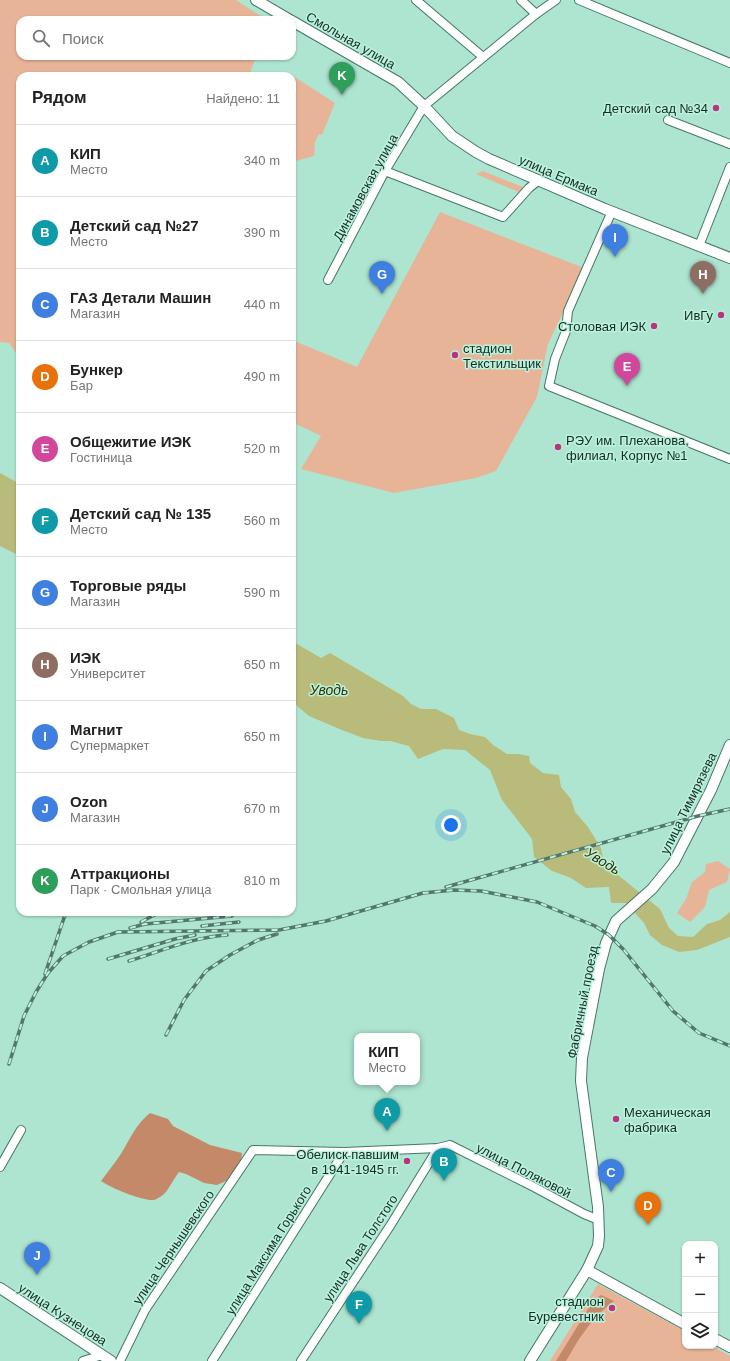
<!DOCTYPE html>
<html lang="ru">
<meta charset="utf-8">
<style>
body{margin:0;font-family:Helvetica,sans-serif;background:#f6f6f6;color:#222}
.controls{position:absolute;right:12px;bottom:12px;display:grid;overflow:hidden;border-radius:8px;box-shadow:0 1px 3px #0004}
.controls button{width:36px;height:36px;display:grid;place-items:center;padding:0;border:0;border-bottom:1px solid #e0e0e0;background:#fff;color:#222;font:20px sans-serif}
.you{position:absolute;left:451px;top:825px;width:14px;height:14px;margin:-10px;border:3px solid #fff;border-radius:50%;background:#1a73e8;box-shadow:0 0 0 6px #1a73e833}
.badge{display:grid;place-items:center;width:26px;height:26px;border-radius:50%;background:#b7357f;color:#fff;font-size:13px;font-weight:700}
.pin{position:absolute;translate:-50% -33px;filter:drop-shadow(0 1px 2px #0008)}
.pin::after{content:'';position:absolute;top:21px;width:14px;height:12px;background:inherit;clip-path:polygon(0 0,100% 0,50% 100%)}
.popup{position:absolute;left:354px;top:1033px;width:66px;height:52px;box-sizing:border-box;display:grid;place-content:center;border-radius:8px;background:#fff;filter:drop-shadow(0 1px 3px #0005);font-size:13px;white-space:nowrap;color:#767676}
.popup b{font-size:15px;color:#222}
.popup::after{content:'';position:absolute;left:50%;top:100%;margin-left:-8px;border:8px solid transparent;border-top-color:#fff}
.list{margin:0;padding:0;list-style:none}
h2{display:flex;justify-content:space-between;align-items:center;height:52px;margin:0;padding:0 16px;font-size:17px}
h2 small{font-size:13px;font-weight:400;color:#767676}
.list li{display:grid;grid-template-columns:26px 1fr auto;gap:12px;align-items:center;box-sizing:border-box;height:72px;padding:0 16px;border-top:1px solid #e0e0e0}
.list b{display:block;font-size:15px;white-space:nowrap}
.list p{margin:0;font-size:13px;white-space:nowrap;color:#767676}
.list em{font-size:13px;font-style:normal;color:#767676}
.icon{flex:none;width:22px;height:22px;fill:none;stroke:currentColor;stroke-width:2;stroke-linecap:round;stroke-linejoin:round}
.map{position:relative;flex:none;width:730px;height:1361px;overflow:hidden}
.search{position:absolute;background:#fff;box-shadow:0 1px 3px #0004;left:16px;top:16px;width:280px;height:44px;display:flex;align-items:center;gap:10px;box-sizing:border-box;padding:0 14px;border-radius:12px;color:#767676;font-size:15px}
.panel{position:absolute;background:#fff;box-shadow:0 1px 3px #0004;left:16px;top:72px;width:280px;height:844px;border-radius:12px}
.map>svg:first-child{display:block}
.green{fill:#e7b498}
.forest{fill:#c48968}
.water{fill:#b9bb7a}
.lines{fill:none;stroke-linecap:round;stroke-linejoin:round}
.minor-casing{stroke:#476;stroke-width:10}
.major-casing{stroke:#476;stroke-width:12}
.minor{stroke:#fff;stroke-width:8}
.major{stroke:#fff;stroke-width:10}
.rail-casing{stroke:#53776a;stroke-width:3.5}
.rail{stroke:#bbf2dd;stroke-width:2;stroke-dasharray:6;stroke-linecap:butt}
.poi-dot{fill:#b7357f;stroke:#bbf2dd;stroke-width:1.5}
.labels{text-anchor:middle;stroke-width:3;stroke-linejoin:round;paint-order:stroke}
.street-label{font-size:13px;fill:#152b24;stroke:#bbf2dd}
.poi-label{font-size:13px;fill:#152b24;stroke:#bbf2dd;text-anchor:end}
.water-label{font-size:14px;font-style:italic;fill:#323200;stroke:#bbf2dd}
</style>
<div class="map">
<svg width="730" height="1361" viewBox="0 0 730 1361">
<rect width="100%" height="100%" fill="#aee5d0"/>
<g class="green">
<path d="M0,0H236L267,20H20V56H256L250,73L272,76H293L335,103L322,135L319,134L315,142L314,156L292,162V76H20V359L9,343L0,342Z"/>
<path d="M483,171L525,188L523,194L476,174Z"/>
<path d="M440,212L584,268L548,344L537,397L496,471L476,478L394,493L301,469L321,436L292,422V340L357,367Z"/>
<path d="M718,861L730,869L727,882L709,890L705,907L690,922L677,913L686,899L692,882L705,872L706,864Z"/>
<path d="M598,1284L685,1331V1346H712L730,1356V1361H550Z"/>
</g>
<g class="forest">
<path d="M150,1113L168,1119L173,1126L210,1145L242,1153L241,1162L226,1181L217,1185L204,1183L186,1174L179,1172C175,1177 168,1190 165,1193C162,1196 157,1199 154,1200C142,1201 111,1188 101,1181C106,1174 111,1168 116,1161C129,1144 132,1128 150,1113Z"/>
<path d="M601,1295L614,1301L596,1316L579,1339L566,1361H556L593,1301Z"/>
</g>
<g class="water">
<path d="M0,473L20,484V556L0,546Z"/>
<path d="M292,641L321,658L330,653L403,696L411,704L421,709H436L454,718L459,730L470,734L485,737L493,745L507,754H519L529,756L530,763L543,773L559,775L561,787L571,799L575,812L588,827L601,848L603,859L613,871L660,909L669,928L678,936L693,937L707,924L720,920L730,912V937L697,950L679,952L662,945L650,935L644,923L626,903H611L609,887L586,888L571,878L552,871L534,857L532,839L502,800L490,770L465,750L443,749L418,759L409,746L390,741H381L363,738L342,730L309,716L297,706L292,694Z"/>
</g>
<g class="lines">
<g class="minor-casing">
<g id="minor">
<path d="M416,0L483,57"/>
<path d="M521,0L536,14"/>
<path d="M579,0L730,63"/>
<path d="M668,120L730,144"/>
<path d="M385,171L503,217L529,188L539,180"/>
<path d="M612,211L568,311L566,331L555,359L549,386L730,459"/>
<path d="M699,246L730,167"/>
<path d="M328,280L385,171L424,106L536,14L556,0"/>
<path d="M0,1167L21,1130"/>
<path d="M83,1361L102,1355"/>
<path d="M120,1361L145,1310L253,1150L344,1152L438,1148L450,1145L534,1187L584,1214L599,1220"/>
<path d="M212,1361L344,1152"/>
<path d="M301,1361L390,1226L438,1148"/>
</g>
</g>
<g class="major-casing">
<g id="major">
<path d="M256,0L290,20"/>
<path d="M292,21L398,82L424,106L452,136L476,152L489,159L605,209L730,258"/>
<path d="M587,1270L685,1324"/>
<path d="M0,1288L111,1361"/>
<path d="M715,1339L730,1347"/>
<path d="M530,1361L587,1270L598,1246L599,1236L598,1207L581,1081L582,1058L586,1037L599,969L606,943L616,921L652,889L674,862L711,790L730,745"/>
</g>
</g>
<use href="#minor" class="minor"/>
<use href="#major" class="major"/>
<g class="rail-casing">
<g id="rail">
<path d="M446,887L698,816L730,809"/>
<path d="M141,922L160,912"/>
<path d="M202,926L239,922"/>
<path d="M130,928L145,924L232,916"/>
<path d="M108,959L175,939L195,935"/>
<path d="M129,961C161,951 193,937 227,935"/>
<path d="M45,974L66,912"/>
<path d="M166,1035L184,1000L206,971L230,955L258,940L277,934"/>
<path d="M9,1064L24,1016L36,992L48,973L63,956L89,942L118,932L279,930L326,921L423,893L454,890L481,891L537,902L595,926L609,935L623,949L673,1011L699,1033L730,1046"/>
</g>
</g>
<use href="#rail" class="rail"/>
</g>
<g class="poi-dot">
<circle cx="716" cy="108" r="4"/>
<circle cx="721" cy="315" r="4"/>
<circle cx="654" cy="326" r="4"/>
<circle cx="455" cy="355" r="4"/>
<circle cx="558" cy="447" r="4"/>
<circle cx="616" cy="1119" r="4"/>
<circle cx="407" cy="1161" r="4"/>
<circle cx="612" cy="1308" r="4"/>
</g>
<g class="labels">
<g class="street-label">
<text transform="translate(351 40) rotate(30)" y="5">Смольная улица</text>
<text transform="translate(559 175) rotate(23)" y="5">улица Ермака</text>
<text transform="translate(365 187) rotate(-61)" y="5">Динамовская улица</text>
<text transform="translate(688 803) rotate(-64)" y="5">улица Тимирязева</text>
<text transform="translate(582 1002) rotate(-79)" y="5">Фабричный проезд</text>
<text transform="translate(524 1170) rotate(27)" y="5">улица Поляковой</text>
<text transform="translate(173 1247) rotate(-56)" y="5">улица Чернышевского</text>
<text transform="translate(360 1248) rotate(-57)" y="5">улица Льва Толстого</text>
<text transform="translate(268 1250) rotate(-58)" y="5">улица Максима Горького</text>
<text transform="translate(63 1314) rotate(33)" y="5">улица Кузнецова</text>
</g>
<g class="poi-label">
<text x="708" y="113">Детский сад №34</text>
<text x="713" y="320">ИвГу</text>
<text x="646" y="331">Столовая ИЭК</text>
<text x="463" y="353" text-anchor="start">стадион<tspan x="463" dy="15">Текстильщик</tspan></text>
<text x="566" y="445" text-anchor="start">РЭУ им. Плеханова,<tspan x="566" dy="15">филиал, Корпус №1</tspan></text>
<text x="624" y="1117" text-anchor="start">Механическая<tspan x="624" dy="15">фабрика</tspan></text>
<text x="399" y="1159">Обелиск павшим<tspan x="399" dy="15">в 1941-1945 гг.</tspan></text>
<text x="604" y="1306">стадион<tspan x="604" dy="15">Буревестник</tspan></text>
</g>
<g class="water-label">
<text x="329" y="695">Уводь</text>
<text transform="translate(603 861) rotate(31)" y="5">Уводь</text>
</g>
</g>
</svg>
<div class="controls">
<button>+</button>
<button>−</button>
<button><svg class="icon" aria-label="layers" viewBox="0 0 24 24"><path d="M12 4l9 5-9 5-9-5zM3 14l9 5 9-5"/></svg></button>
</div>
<div class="you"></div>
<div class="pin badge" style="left:387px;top:1131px;background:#0f9aa8">A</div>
<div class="popup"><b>КИП</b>Место</div>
<div class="pin badge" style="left:444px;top:1181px;background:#0f9aa8">B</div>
<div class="pin badge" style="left:611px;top:1192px;background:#3f7fe0">C</div>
<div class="pin badge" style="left:648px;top:1225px;background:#e8710a">D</div>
<div class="pin badge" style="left:627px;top:386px;background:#d1479c">E</div>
<div class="pin badge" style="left:359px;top:1324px;background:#0f9aa8">F</div>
<div class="pin badge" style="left:382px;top:294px;background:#3f7fe0">G</div>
<div class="pin badge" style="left:703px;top:294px;background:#8d6e63">H</div>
<div class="pin badge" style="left:615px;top:257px;background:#3f7fe0">I</div>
<div class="pin badge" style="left:37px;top:1275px;background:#3f7fe0">J</div>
<div class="pin badge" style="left:342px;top:95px;background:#2e9e5b">K</div>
<div class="search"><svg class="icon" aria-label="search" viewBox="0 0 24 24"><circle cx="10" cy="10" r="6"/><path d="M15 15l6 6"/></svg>Поиск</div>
<section class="panel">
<h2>Рядом<small>Найдено: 11</small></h2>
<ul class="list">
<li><span class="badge" style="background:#0f9aa8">A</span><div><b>КИП</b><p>Место</p></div><em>340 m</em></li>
<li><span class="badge" style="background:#0f9aa8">B</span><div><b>Детский сад №27</b><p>Место</p></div><em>390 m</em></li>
<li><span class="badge" style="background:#3f7fe0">C</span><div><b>ГАЗ Детали Машин</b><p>Магазин</p></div><em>440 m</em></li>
<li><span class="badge" style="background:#e8710a">D</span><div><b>Бункер</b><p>Бар</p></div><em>490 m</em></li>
<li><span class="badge" style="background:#d1479c">E</span><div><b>Общежитие ИЭК</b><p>Гостиница</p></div><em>520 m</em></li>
<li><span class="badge" style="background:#0f9aa8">F</span><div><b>Детский сад № 135</b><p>Место</p></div><em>560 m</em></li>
<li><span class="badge" style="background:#3f7fe0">G</span><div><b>Торговые ряды</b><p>Магазин</p></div><em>590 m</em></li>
<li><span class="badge" style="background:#8d6e63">H</span><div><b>ИЭК</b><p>Университет</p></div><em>650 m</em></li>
<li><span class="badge" style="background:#3f7fe0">I</span><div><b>Магнит</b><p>Супермаркет</p></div><em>650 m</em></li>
<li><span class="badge" style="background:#3f7fe0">J</span><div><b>Ozon</b><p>Магазин</p></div><em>670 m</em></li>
<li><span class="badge" style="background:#2e9e5b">K</span><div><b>Аттракционы</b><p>Парк · Смольная улица</p></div><em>810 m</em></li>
</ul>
</section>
</div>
